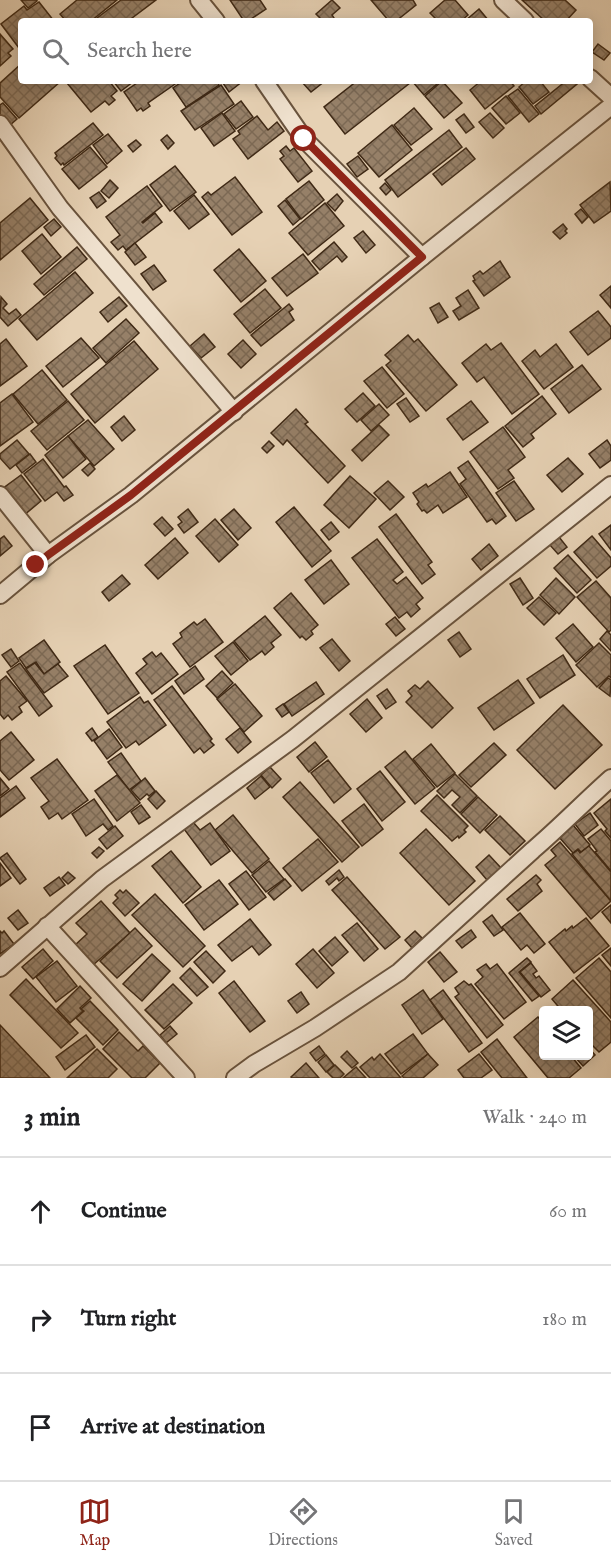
<!DOCTYPE html>
<meta charset="utf-8">
<style>
body{margin:0;font-family:"IM FELL English",serif;background:#f2f2f2;color:#202124}
.controls{position:absolute;right:18px;bottom:18px;display:grid;overflow:hidden;border-radius:6px;box-shadow:0 3px 15px #0003}
.controls button{width:54px;height:54px;display:grid;place-items:center;padding:0;border:0;border-bottom:2px solid #e0e0e0;background:#fff;color:#202124;font:30px sans-serif}
.stop{position:absolute;width:18px;height:18px;margin:-14px;border:4px solid #8f2418;border-radius:50%;background:#fff}
.stop.end{background:#8f2418;border-color:#fff;box-shadow:0 2px 6px #0008}
.list{margin:0;padding:0;list-style:none}
h2{display:flex;justify-content:space-between;align-items:center;height:78px;margin:0;padding:0 24px;font-size:26px}
h2 small{font-size:20px;font-weight:400;color:#757577}
.list li{display:grid;grid-template-columns:39px 1fr auto;gap:18px;align-items:center;box-sizing:border-box;height:108px;padding:0 24px;border-top:2px solid #e0e0e0}
.list b{display:block;font-size:22px;white-space:nowrap}
.list em{font-size:20px;font-style:normal;color:#757577}
.icon{flex:none;width:33px;height:33px;fill:none;stroke:currentColor;stroke-width:2;stroke-linecap:round;stroke-linejoin:round}
.map{position:relative;flex:none;width:611px;height:1078px;overflow:hidden}
.search{position:absolute;background:#fff;box-shadow:0 3px 15px #0003;left:18px;right:18px;top:18px;height:66px;display:flex;align-items:center;gap:15px;box-sizing:border-box;padding:0 21px;border-radius:6px;color:#757577;font-size:22px}
.sheet{height:402px;background:#fff}
nav{display:flex;justify-content:space-around;align-items:center;box-sizing:border-box;height:84px;border-top:2px solid #e0e0e0;background:#fff;font-size:16px;color:#757577}
nav a{display:grid;justify-items:center;gap:3px}
nav .on{color:#8f2418}
.map>svg:first-child{display:block}
.building{fill:url(#building-cross-hatch);stroke:#3f2915;stroke-width:1.5}
.lines{fill:none;stroke-linecap:round;stroke-linejoin:round}
.street-casing{stroke:#69533d;stroke-width:20}
.street{stroke:#efe1ce;stroke-width:16}
.route{stroke:#8f2418;stroke-width:8}
</style>
<div class="map">
<svg width="611" height="1078" viewBox="0 0 611 1078">
<defs>
<pattern id="building-cross-hatch" width="8" height="8" patternUnits="userSpaceOnUse" patternTransform="scale(1.5)"><rect width="8" height="8" fill="#968068"/><path d="M0 0l8 8M0 8l8-8" fill="none" stroke="#7c6954"/></pattern>
</defs>
<rect width="100%" height="100%" fill="#e6d1b4"/>
<filter id="stains"><feTurbulence type="fractalNoise" baseFrequency=".00333" numOctaves="4"/><feColorMatrix values="0 0 0 0 .2 0 0 0 0 .09 0 0 0 0 .02 0 0 0 .5 -.17"/></filter>
<radialGradient id="worn" r=".72"><stop offset=".6" stop-color="#630" stop-opacity="0"/><stop offset="1" stop-color="#630" stop-opacity=".3"/></radialGradient>
<g class="building">
<path d="M21,0H37V1L28,8Z"/>
<path d="M77,0H117L91,21H66L60,14Z"/>
<path d="M121,0H156L128,21H93Z"/>
<path d="M230,0H260L266,9L248,21H244Z"/>
<path d="M332,0L340,8L332,15L334,18L330,21H323L316,14Z"/>
<path d="M371,0H413L416,5L396,21H389Z"/>
<path d="M445,0H455L468,15L461,21H438L430,13Z"/>
<path d="M522,0H565L576,10L566,21H545Z"/>
<path d="M39,2L54,21H21V46L19,48L1,24L24,6L27,10Z"/>
<path d="M479,9L489,21H465Z"/>
<path d="M0,34L13,49L8,53L11,56L0,66Z"/>
<path d="M598,44L610,53L604,60L592,52Z"/>
<path d="M21,64V81H61L19,118L0,97V83Z"/>
<path d="M69,81H109L117,91L111,96L115,100L109,105L105,101L91,112L67,83Z"/>
<path d="M113,81H132L133,82L121,91Z"/>
<path d="M140,81H177L178,82L148,103L150,106L143,111L141,108L137,111L124,92Z"/>
<path d="M183,81H217L219,85L186,107L173,88Z"/>
<path d="M225,81H243L229,92L223,83Z"/>
<path d="M301,81H325L311,92Z"/>
<path d="M357,81H408L410,83L345,134L324,107Z"/>
<path d="M412,81H434L437,84L424,95Z"/>
<path d="M442,81L462,103L444,118L425,96Z"/>
<path d="M481,81H510L514,86L485,109L470,90Z"/>
<path d="M526,81H540L549,92L533,104L519,87Z"/>
<path d="M566,81H575L577,84L541,114L535,106Z"/>
<path d="M221,85L234,104L195,130L181,111Z"/>
<path d="M518,89L539,114L529,122L508,96Z"/>
<path d="M506,96L520,113L506,124L492,108Z"/>
<path d="M241,101L253,117L236,129L224,114Z"/>
<path d="M3,103L17,119L10,125L0,120V105Z"/>
<path d="M414,108L432,129L411,145L394,125Z"/>
<path d="M222,113L235,131L214,146L201,128Z"/>
<path d="M490,113L504,128L493,138L479,122Z"/>
<path d="M464,114L474,127L466,133L456,120Z"/>
<path d="M257,116L268,130L277,122L284,131L248,159L233,139L240,134L238,131Z"/>
<path d="M93,123L103,135L64,165L63,163L61,165L55,158L57,156L55,153Z"/>
<path d="M392,125L412,150L379,177L358,153Z"/>
<path d="M449,130L462,147L398,197L385,180Z"/>
<path d="M108,134L122,151L107,164L93,145Z"/>
<path d="M167,135L174,143L168,149L161,140Z"/>
<path d="M136,140L141,145L133,152L128,146Z"/>
<path d="M286,146L290,151L294,148L312,171L298,182L280,159L284,156L280,151Z"/>
<path d="M90,147L107,167L79,189L62,169Z"/>
<path d="M466,148L475,159L442,185L433,174Z"/>
<path d="M358,156L368,169L357,177L347,164Z"/>
<path d="M175,166L196,192L170,211L150,185Z"/>
<path d="M235,177L262,212L232,235L202,197L208,192L211,195Z"/>
<path d="M110,180L118,188L109,198L101,191Z"/>
<path d="M309,181L324,200L301,219L286,199Z"/>
<path d="M610,182L611,211L594,223L580,205Z"/>
<path d="M385,183L391,190L386,195L380,188Z"/>
<path d="M147,186L162,206L142,222L143,223L155,213L162,222L126,250L123,246L118,250L111,242L120,235L106,217Z"/>
<path d="M99,192L106,201L97,208L90,198Z"/>
<path d="M337,194L343,201L335,211L327,203Z"/>
<path d="M194,195L209,214L189,229L174,211Z"/>
<path d="M30,198L48,220L0,260V223Z"/>
<path d="M285,200L300,219L293,225L278,206Z"/>
<path d="M325,203L344,226L308,255L289,233Z"/>
<path d="M581,209L588,217L582,223L575,214Z"/>
<path d="M54,219L61,227L51,236L44,227Z"/>
<path d="M563,224L567,229L565,231L567,233L560,239L553,232Z"/>
<path d="M363,231L375,245L366,253L354,238Z"/>
<path d="M42,234L61,257L41,274L22,251Z"/>
<path d="M334,242L347,257L342,262L337,256L320,270L312,261Z"/>
<path d="M135,243L146,257L135,265L125,252Z"/>
<path d="M77,247L87,259L44,295L34,284Z"/>
<path d="M239,249L266,281L241,302L214,270Z"/>
<path d="M303,254L318,273L287,296L272,278Z"/>
<path d="M500,261L510,277L484,296L473,281L475,280L473,276L480,271L483,274Z"/>
<path d="M154,265L166,281L153,290L141,274Z"/>
<path d="M75,272L93,293L37,340L19,319Z"/>
<path d="M611,286V308L600,295Z"/>
<path d="M265,289L281,308L250,333L234,314Z"/>
<path d="M468,290L479,308L459,320L453,311L461,306L456,298Z"/>
<path d="M1,297L7,304L3,308L9,314L16,309L21,315L8,326L0,317Z"/>
<path d="M119,297L127,306L108,322L100,312Z"/>
<path d="M439,303L448,317L438,323L430,308Z"/>
<path d="M289,304L293,309L289,312L294,320L261,346L251,335Z"/>
<path d="M598,311L611,327V338L588,355L570,332Z"/>
<path d="M126,319L139,333L106,363L93,348Z"/>
<path d="M204,334L215,347L201,358L190,346Z"/>
<path d="M408,335L414,342L418,339L457,385L426,411L386,365L391,361L385,355Z"/>
<path d="M81,338L99,358L63,387L46,366Z"/>
<path d="M6,339L27,366L0,386V344Z"/>
<path d="M243,340L256,354L241,368L228,354Z"/>
<path d="M134,341L158,369L95,423L71,394Z"/>
<path d="M501,343L539,394L512,414L484,377L477,382L462,363L486,344L491,350Z"/>
<path d="M556,344L573,367L544,389L522,361L535,350L540,357Z"/>
<path d="M582,365L601,389L569,413L551,389Z"/>
<path d="M382,367L404,394L387,408L364,381Z"/>
<path d="M42,370L67,400L38,424L13,394Z"/>
<path d="M363,393L375,406L357,422L345,409Z"/>
<path d="M12,394L33,422L0,446V403Z"/>
<path d="M542,396L556,414L531,434L534,438L523,447L505,426Z"/>
<path d="M406,398L419,416L410,422L397,404Z"/>
<path d="M68,401L84,420L47,450L31,431Z"/>
<path d="M471,401L488,422L463,440L447,419Z"/>
<path d="M379,404L389,415L371,431L361,420Z"/>
<path d="M296,409L308,422L305,424L345,466L328,483L287,440L283,445L271,433Z"/>
<path d="M124,416L135,430L122,441L111,427Z"/>
<path d="M88,420L114,449L94,466L68,436Z"/>
<path d="M379,425L389,435L362,461L352,450Z"/>
<path d="M503,427L525,457L508,470L514,478L498,489L470,452Z"/>
<path d="M68,436L86,459L63,478L45,455Z"/>
<path d="M17,440L29,454L10,469L0,458V454Z"/>
<path d="M607,440L611,446V460L600,468L589,454Z"/>
<path d="M269,441L274,446L267,453L262,448Z"/>
<path d="M30,454L36,462L22,473L16,465Z"/>
<path d="M568,458L583,474L562,492L547,475Z"/>
<path d="M43,459L64,487L66,486L73,495L64,501L57,492L45,501L24,474Z"/>
<path d="M468,461L506,516L496,524L492,519L487,522L460,484L466,479L458,468Z"/>
<path d="M90,463L95,469L88,476L82,470Z"/>
<path d="M450,472L467,497L443,513L438,505L427,513L424,510L422,511L417,504L419,502L413,493L426,484L428,487Z"/>
<path d="M21,475L41,501L23,516L2,489Z"/>
<path d="M350,476L376,499L349,528L324,505Z"/>
<path d="M388,481L404,497L390,510L374,493Z"/>
<path d="M514,481L534,509L516,521L496,493Z"/>
<path d="M294,507L331,551L312,567L276,522Z"/>
<path d="M188,509L198,522L184,533L178,525L182,522L178,517Z"/>
<path d="M234,509L251,528L238,540L221,520Z"/>
<path d="M396,514L432,562L428,565L435,574L422,584L379,527Z"/>
<path d="M162,517L173,529L165,536L154,524Z"/>
<path d="M215,519L238,545L219,562L196,536Z"/>
<path d="M331,522L339,532L329,540L321,530Z"/>
<path d="M611,525V550L599,534Z"/>
<path d="M4,536L12,546L0,556V539Z"/>
<path d="M592,536L611,558V566L597,578L574,552Z"/>
<path d="M559,537L567,547L558,554L549,544Z"/>
<path d="M175,538L188,553L158,579L145,565Z"/>
<path d="M377,539L403,572L393,580L397,584L406,577L423,598L416,604L420,609L411,617L407,612L399,618L352,558Z"/>
<path d="M489,544L498,556L481,570L472,559Z"/>
<path d="M568,555L591,580L577,593L554,568Z"/>
<path d="M331,560L349,584L324,604L305,580Z"/>
<path d="M122,575L130,584L109,601L102,592Z"/>
<path d="M520,578L533,598L523,605L510,584Z"/>
<path d="M556,578L575,597L559,614L540,595Z"/>
<path d="M596,581L611,598V630L609,632L577,597Z"/>
<path d="M291,593L318,625L311,631L313,634L306,640L302,636L300,638L274,608Z"/>
<path d="M539,597L556,613L544,625L527,608Z"/>
<path d="M265,616L281,635L271,643L274,647L265,655L262,651L250,660L234,641Z"/>
<path d="M395,617L405,629L396,636L386,624Z"/>
<path d="M205,619L223,642L190,667L173,644L182,637L180,633L194,622L197,625Z"/>
<path d="M573,624L593,647L576,662L556,638Z"/>
<path d="M607,631L611,635V651L600,639Z"/>
<path d="M459,632L471,649L460,657L448,640Z"/>
<path d="M332,639L350,661L339,671L320,648Z"/>
<path d="M44,640L60,662L44,674L36,662L26,668L19,658Z"/>
<path d="M233,642L248,661L231,675L215,656Z"/>
<path d="M599,643L611,655V678L609,676L597,687L576,665Z"/>
<path d="M105,645L139,693L108,714L74,666Z"/>
<path d="M11,649L19,661L11,667L2,655Z"/>
<path d="M152,652L156,657L161,653L178,674L152,694L136,673L147,664L143,659Z"/>
<path d="M563,655L575,675L540,698L527,679Z"/>
<path d="M20,663L52,706L39,716L7,672Z"/>
<path d="M35,663L44,674L58,664L68,676L44,693L26,669Z"/>
<path d="M195,666L204,679L184,694L175,681Z"/>
<path d="M222,671L233,683L217,698L206,686Z"/>
<path d="M6,676L27,701L19,707L22,712L12,720L8,715L4,719L0,714V681Z"/>
<path d="M608,678L611,680L610,696L599,688Z"/>
<path d="M518,680L534,703L494,730L478,708Z"/>
<path d="M428,681L453,708L432,728L406,702L412,696L408,691L415,685L420,689Z"/>
<path d="M316,682L324,694L292,716L284,704Z"/>
<path d="M235,684L262,716L244,732L217,699Z"/>
<path d="M172,686L212,739L210,741L214,745L204,753L200,748L194,753L154,700Z"/>
<path d="M387,689L396,702L386,709L377,696Z"/>
<path d="M140,697L144,703L148,701L166,725L139,745L136,741L126,748L107,722Z"/>
<path d="M367,699L382,718L366,732L350,714Z"/>
<path d="M283,704L289,712L282,717L276,709Z"/>
<path d="M563,705L602,745L555,789L517,750Z"/>
<path d="M92,728L98,737L92,741L86,733Z"/>
<path d="M240,728L251,742L238,753L226,739Z"/>
<path d="M109,729L122,747L107,759L94,741Z"/>
<path d="M11,732L34,760L9,780L0,770V741Z"/>
<path d="M315,742L327,757L309,772L297,757Z"/>
<path d="M494,743L506,755L471,787L459,775Z"/>
<path d="M431,744L455,773L437,787L413,759Z"/>
<path d="M405,751L435,788L415,804L385,767Z"/>
<path d="M121,753L141,781L129,790L108,762Z"/>
<path d="M57,759L88,800L62,819L58,813L49,819L41,807L49,801L31,778Z"/>
<path d="M328,760L351,789L334,803L311,773Z"/>
<path d="M270,767L281,779L272,788L261,775Z"/>
<path d="M380,771L405,802L382,821L357,789Z"/>
<path d="M455,774L477,796L460,813L452,805L460,797L452,790L444,798L437,791Z"/>
<path d="M117,775L140,803L117,821L95,791Z"/>
<path d="M261,776L270,787L255,799L247,788Z"/>
<path d="M0,778L9,789L0,796Z"/>
<path d="M145,778L155,791L149,796L147,794L140,800L131,790Z"/>
<path d="M300,782L359,847L342,862L283,797Z"/>
<path d="M16,786L25,798L0,817V798Z"/>
<path d="M156,791L165,801L157,809L148,799Z"/>
<path d="M437,795L468,826L464,830L466,832L459,838L458,836L452,841L421,811Z"/>
<path d="M478,797L497,815L480,833L461,814Z"/>
<path d="M94,799L113,826L108,830L103,824L86,836L72,814Z"/>
<path d="M611,799V838L605,831L607,829L594,813Z"/>
<path d="M364,804L383,829L362,846L342,821Z"/>
<path d="M141,805L150,817L139,824L131,812Z"/>
<path d="M590,813L598,825L584,836L575,824Z"/>
<path d="M233,815L269,859L252,873L215,830Z"/>
<path d="M500,816L525,841L510,855L485,830Z"/>
<path d="M193,822L200,830L210,823L230,851L211,865L184,829Z"/>
<path d="M573,825L590,845L581,852L578,849L573,853L559,837Z"/>
<path d="M115,826L123,836L107,849L99,839Z"/>
<path d="M426,829L475,881L449,905L400,853Z"/>
<path d="M601,829L611,841V871L595,852L597,851L588,839Z"/>
<path d="M318,839L338,862L302,891L283,868Z"/>
<path d="M560,842L611,901L591,919L545,865L556,856L551,850Z"/>
<path d="M589,846L611,872V901L572,854L578,850L580,853Z"/>
<path d="M99,847L104,851L97,858L92,853Z"/>
<path d="M171,851L201,887L183,903L152,866Z"/>
<path d="M7,853L26,879L20,884L0,858Z"/>
<path d="M489,855L501,868L487,880L476,867Z"/>
<path d="M269,861L284,879L266,892L252,875Z"/>
<path d="M0,863L11,878L0,886Z"/>
<path d="M339,870L344,877L339,881L337,878L329,885L326,881Z"/>
<path d="M246,871L266,897L249,910L229,884Z"/>
<path d="M68,872L75,878L68,884L62,878Z"/>
<path d="M536,875L541,880L537,884L542,891L518,911L507,899Z"/>
<path d="M59,877L65,885L50,896L44,888Z"/>
<path d="M347,877L400,937L385,949L332,890Z"/>
<path d="M285,879L291,886L274,900L268,893Z"/>
<path d="M219,880L238,904L204,930L185,905Z"/>
<path d="M120,890L123,893L126,890L139,903L125,916L113,903L118,898L115,895Z"/>
<path d="M155,894L205,946L183,967L132,915Z"/>
<path d="M101,901L130,933L93,965L75,945L87,934L76,923Z"/>
<path d="M611,905V923L602,912Z"/>
<path d="M18,910L28,923L18,930L8,918Z"/>
<path d="M520,913L545,944L534,953L527,945L521,950L502,927Z"/>
<path d="M492,915L503,930L494,936L483,922Z"/>
<path d="M586,918L609,946L574,973L549,942L565,929L566,931L572,926L573,928Z"/>
<path d="M250,919L271,945L259,955L252,946L232,961L218,945Z"/>
<path d="M357,923L378,949L364,961L342,935Z"/>
<path d="M135,928L152,946L117,978L100,961Z"/>
<path d="M471,930L476,937L462,948L456,941Z"/>
<path d="M0,931L2,933L4,931L14,944L0,954Z"/>
<path d="M415,931L422,938L412,948L405,940Z"/>
<path d="M335,937L348,952L332,966L319,951Z"/>
<path d="M611,948V966L602,955Z"/>
<path d="M43,949L53,961L33,979L22,967Z"/>
<path d="M313,949L334,973L317,988L296,964Z"/>
<path d="M206,951L225,971L213,983L194,962Z"/>
<path d="M440,952L457,972L444,982L428,962Z"/>
<path d="M152,954L170,971L142,1001L123,984Z"/>
<path d="M527,958L531,962L519,972L539,996L532,1001L509,973Z"/>
<path d="M599,958L611,972V1018L576,978Z"/>
<path d="M57,961L77,986L56,1002L36,977Z"/>
<path d="M531,963L537,971L533,974L536,978L539,976L550,990L541,997L520,972Z"/>
<path d="M486,964L490,969L497,964L526,1002L504,1019L475,984L483,977L477,970Z"/>
<path d="M190,968L208,987L197,996L180,978Z"/>
<path d="M26,979L78,1033L61,1048L10,995Z"/>
<path d="M573,980L611,1022V1042L599,1052L588,1041V1011H562L552,999Z"/>
<path d="M234,981L265,1021L250,1032L219,993Z"/>
<path d="M464,981L469,985L471,984L503,1025L487,1038L455,997L459,994L455,988Z"/>
<path d="M173,984L192,1003L164,1029L145,1010Z"/>
<path d="M80,986L91,998L80,1008L83,1011L70,1023L57,1009Z"/>
<path d="M423,990L443,1019L422,1034L402,1005Z"/>
<path d="M443,990L482,1043L469,1052L430,1000Z"/>
<path d="M301,992L309,1004L297,1013L288,1001Z"/>
<path d="M90,1001L118,1030L103,1045L76,1018L84,1011L81,1009Z"/>
<path d="M538,1017L544,1023V1056H571L581,1068L569,1078H548L514,1037Z"/>
<path d="M0,1025L50,1078H0Z"/>
<path d="M170,1026L177,1034L166,1043L160,1035Z"/>
<path d="M119,1032L138,1051L143,1046L160,1063L145,1078H132L103,1049Z"/>
<path d="M413,1034L428,1054L401,1074L385,1054Z"/>
<path d="M86,1035L95,1047L65,1070L56,1057Z"/>
<path d="M497,1039L527,1078H502L481,1052Z"/>
<path d="M319,1046L325,1054L316,1061L310,1053Z"/>
<path d="M588,1047L595,1055L583,1066L574,1056H588Z"/>
<path d="M97,1049L117,1069L108,1078H67Z"/>
<path d="M347,1051L358,1063L352,1068L341,1057Z"/>
<path d="M380,1054L401,1078H370L360,1067L372,1057L374,1060Z"/>
<path d="M428,1054L438,1065L423,1078H404L402,1076Z"/>
<path d="M479,1054L492,1070L481,1078H464L458,1070Z"/>
<path d="M326,1055L334,1065L326,1072L318,1062Z"/>
<path d="M306,1063L319,1078H292L291,1077Z"/>
<path d="M335,1065L344,1074L340,1078H333L327,1072Z"/>
<path d="M356,1067L366,1078H343Z"/>
</g>
<g class="lines">
<g class="street-casing">
<g id="street">
<path d="M199,0L216,21"/>
<path d="M503,0L525,21"/>
<path d="M590,78L611,97"/>
<path d="M264,81L304,139L422,257"/>
<path d="M0,124L60,208L234,412"/>
<path d="M0,495L48,555"/>
<path d="M0,595L48,555L131,495L422,257L611,106"/>
<path d="M47,926L186,1078"/>
<path d="M0,968L102,879L293,739L611,485"/>
<path d="M235,1078L254,1064L315,1028L399,972L533,850C560,827 585,801 611,778"/>
</g>
</g>
<use href="#street" class="street"/>
</g>
<g class="lines">
<path class="route" d="M36,565L48,555L131,495L422,257L304,139"/>
</g>
<rect width="100%" height="100%" filter="url(#stains)"/>
<rect width="100%" height="100%" fill="url(#worn)"/>
</svg>
<div class="controls">
<button><svg class="icon" aria-label="layers" viewBox="0 0 24 24"><path d="M12 4l9 5-9 5-9-5zM3 14l9 5 9-5"/></svg></button>
</div>
<div class="stop" style="left:304px;top:139px"></div>
<div class="stop end" style="left:36px;top:565px"></div>
<div class="search"><svg class="icon" aria-label="search" viewBox="0 0 24 24"><circle cx="10" cy="10" r="6"/><path d="M15 15l6 6"/></svg>Search here</div>
</div>
<section class="sheet">
<h2>3 min<small>Walk · 240 m</small></h2>
<ul class="list">
<li><svg class="icon" aria-label="ahead" viewBox="0 0 24 24"><path d="M12 20V5M6 11l6-6 6 6"/></svg><div><b>Continue</b></div><em>60 m</em></li>
<li><svg class="icon" aria-label="right" viewBox="0 0 24 24"><path d="M7 20v-9h11M14 6l5 5-5 5"/></svg><div><b>Turn right</b></div><em>180 m</em></li>
<li><svg class="icon" aria-label="arrive" viewBox="0 0 24 24"><path d="M6 21V4h12l-3 4 3 4H6"/></svg><div><b>Arrive at destination</b></div></li>
</ul>
</section>
<nav>
<a class="on"><svg class="icon" aria-label="map" viewBox="0 0 24 24"><path d="M3 6l6-2 6 2 6-2v14l-6 2-6-2-6 2zM9 4v14M15 6v14"/></svg>Map</a>
<a><svg class="icon" aria-label="directions" viewBox="0 0 24 24"><path d="M12 3l9 9-9 9-9-9zM9 14v-3h6M13 9l2 2-2 2"/></svg>Directions</a>
<a><svg class="icon" aria-label="saved" viewBox="0 0 24 24"><path d="M7 4h10v16l-5-4-5 4z"/></svg>Saved</a>
</nav>
